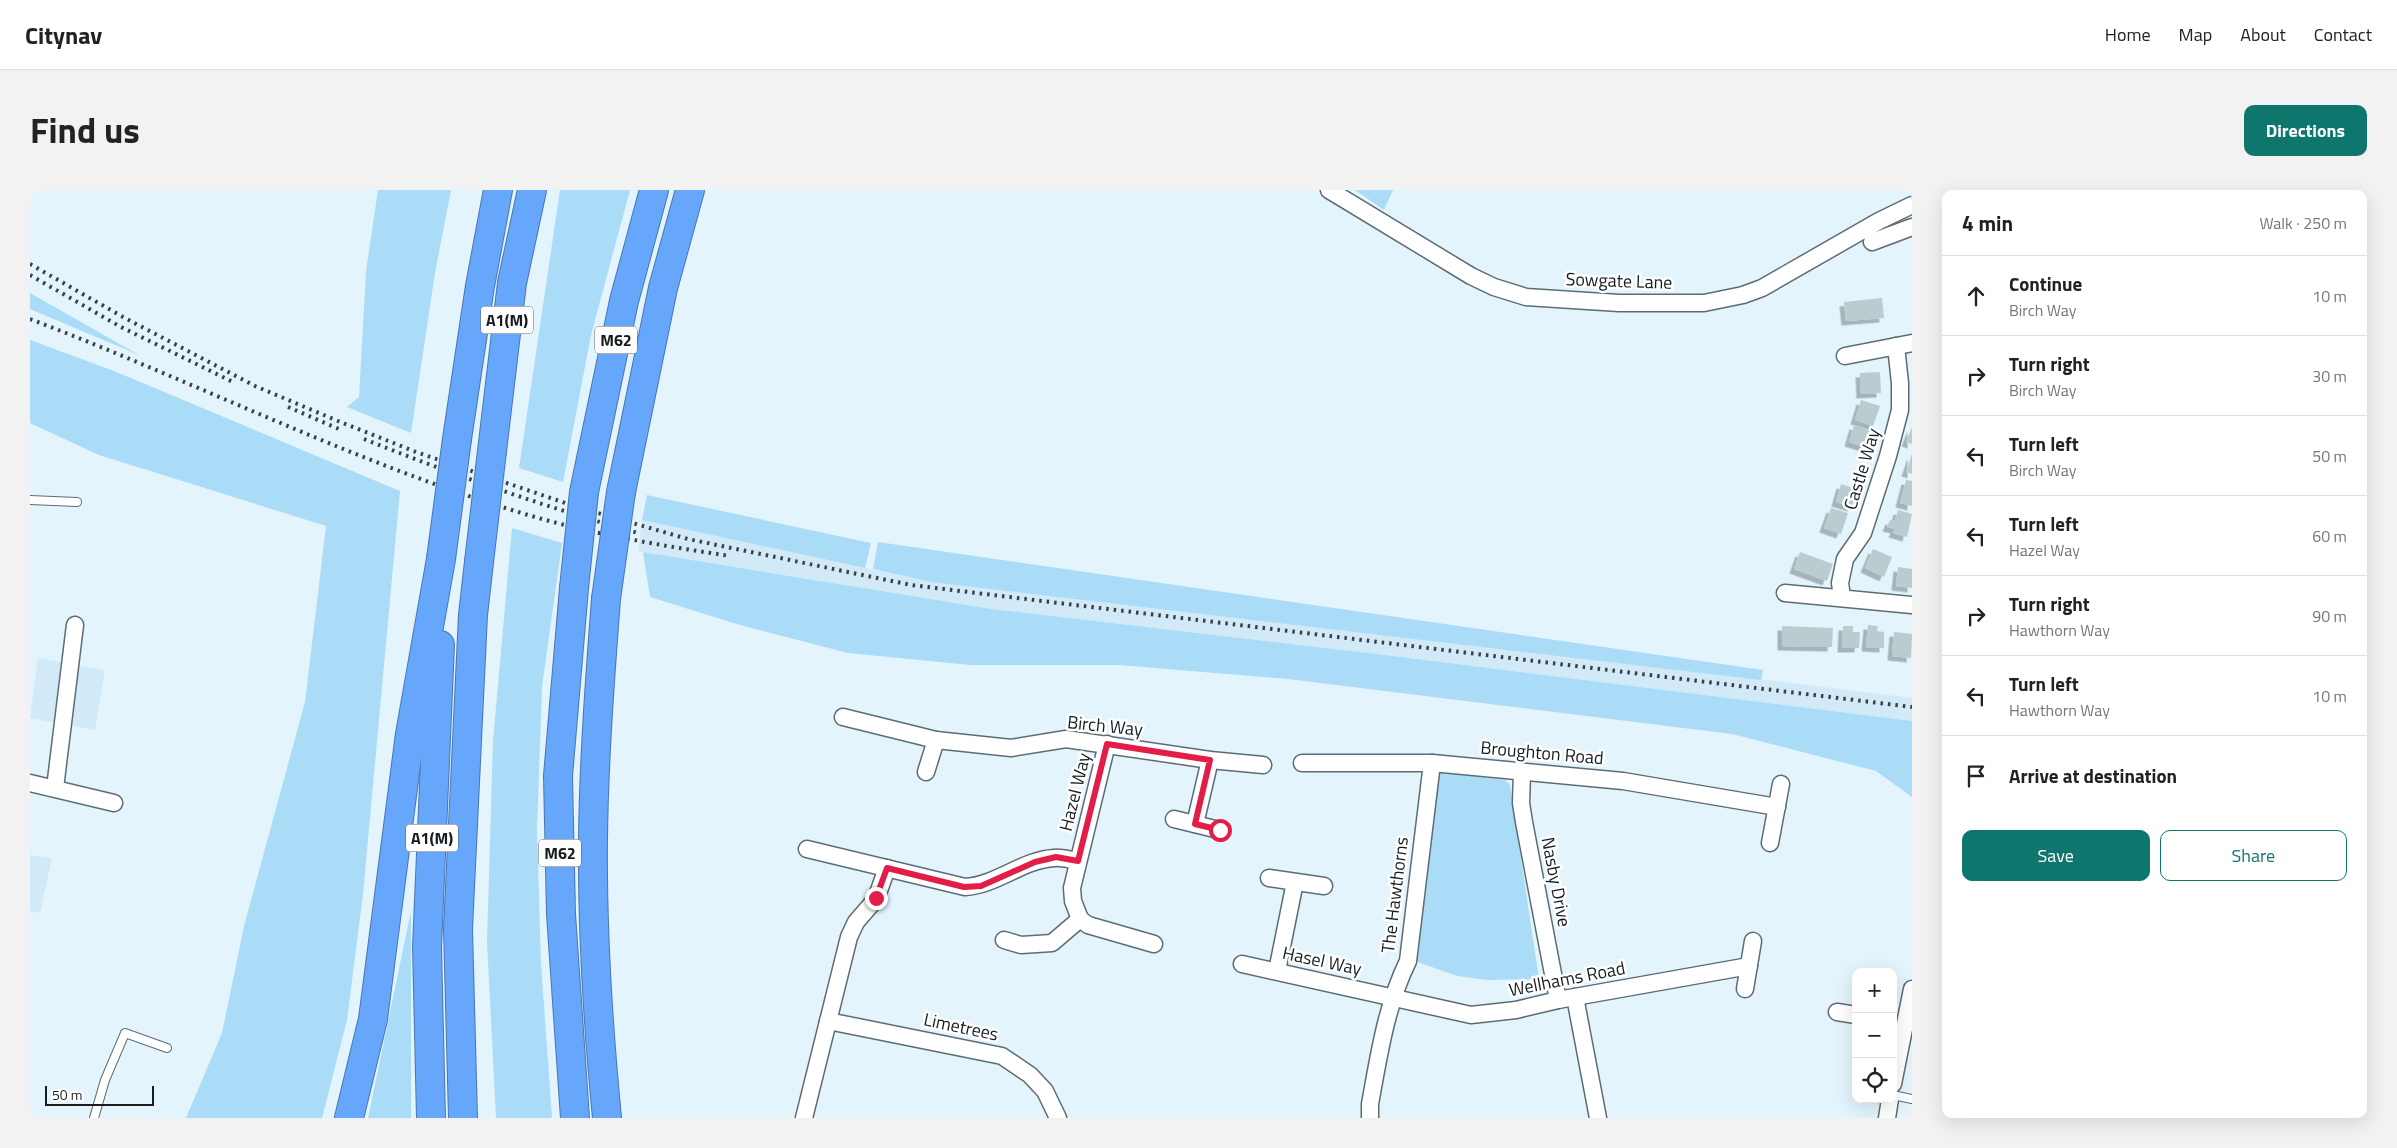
<!DOCTYPE html>
<meta charset="utf-8">
<style>
body{margin:0;font-family:"Titillium Web",sans-serif;background:#f2f2f2;color:#222}
.controls{position:absolute;right:15px;bottom:15px;display:grid;overflow:hidden;border-radius:10px;box-shadow:0 5px 20px #0002}
.controls button{width:45px;height:45px;display:grid;place-items:center;padding:0;border:0;border-bottom:1px solid #e0e0e0;background:#fff;color:#222;font:25px sans-serif}
.scale{position:absolute;left:15px;bottom:12px;width:109px;box-sizing:border-box;padding-left:5px;border:2px solid #161c1f;border-top:0;font-size:14px;line-height:18px;white-space:nowrap;color:#161c1f;-webkit-text-stroke:4px #fefefe;paint-order:stroke}
.stop{position:absolute;width:15px;height:15px;margin:-11px;border:4px solid #e11d48;border-radius:50%;background:#fff}
.stop.end{background:#e11d48;border-color:#fff;box-shadow:0 1px 5px #0008}
.list{margin:0;padding:0;list-style:none}
h2{display:flex;justify-content:space-between;align-items:center;height:65px;margin:0;padding:0 20px;font-size:21px}
h2 small{font-size:16px;font-weight:400;color:#767676}
.list li{display:grid;grid-template-columns:32px 1fr auto;gap:15px;align-items:center;box-sizing:border-box;height:80px;padding:0 20px;border-top:1px solid #e0e0e0}
.list b{display:block;font-size:19px;white-space:nowrap}
.list p{margin:0;font-size:16px;white-space:nowrap;color:#767676}
.list em{font-size:16px;font-style:normal;color:#767676}
.actions{display:flex;gap:10px;padding:15px 20px}
.actions a{flex:1;padding:11px 0;border:1px solid #0f766e;border-radius:10px;text-align:center;font-size:18px;color:#0f766e}
.actions .main{background:#0f766e;color:#fff}
.icon{flex:none;width:28px;height:28px;fill:none;stroke:currentColor;stroke-width:2;stroke-linecap:round;stroke-linejoin:round}
.map{position:relative;flex:none;width:1882px;height:928px;overflow:hidden;border-radius:10px}
header{display:flex;align-items:center;gap:30px;box-sizing:border-box;height:70px;padding:0 25px;background:#fff;border-bottom:1px solid #e0e0e0}
header strong{font-size:24px}
nav{display:flex;gap:28px;margin-inline-start:auto;font-size:18px}
.intro{display:flex;align-items:center;justify-content:space-between;box-sizing:border-box;height:120px;padding:0 30px}
h1{margin:0;font-size:35px}
.button{padding:12px 22px;border-radius:10px;background:#0f766e;color:#fff;font-size:18px;font-weight:700}
main{display:flex;gap:30px;padding:0 30px}
aside{flex:1;background:#fff;border-radius:10px;box-shadow:0 5px 20px #0002}
.map>svg:first-child{display:block}
.built{fill:#d2eaf8}
.green{fill:#aadcf7}
.building{fill:#b9cccf;filter:url(#shadow)}
.lines{fill:none;stroke-linecap:round;stroke-linejoin:round}
.service-casing{stroke:#5d6c74;stroke-width:10}
.minor-casing{stroke:#5d6c74;stroke-width:19}
.motorway-casing{stroke:#4a76af;stroke-width:30}
.service{stroke:#fff;stroke-width:8}
.minor{stroke:#fff;stroke-width:16}
.motorway{stroke:#66a7fc;stroke-width:28}
.rail{stroke:#394145;stroke-width:4;stroke-dasharray:2.5 5;stroke-linecap:butt}
.motorway-bridge-casing{stroke:#4a76af;stroke-width:30;stroke-linecap:butt}
.motorway-bridge{stroke:#66a7fc;stroke-width:28}
.route{stroke:#e11d48;stroke-width:6}
.labels{text-anchor:middle;stroke-width:5;stroke-linejoin:round;paint-order:stroke}
.shield{fill:#fefefe;stroke:#5c6062;stroke-width:1}
.shield-label{font-size:16px;font-weight:bold;fill:#161c1f}
.street-label{font-size:18px;fill:#161c1f;stroke:#fefefe}
</style>
<header>
<strong>Citynav</strong>
<nav><a>Home</a><a>Map</a><a>About</a><a>Contact</a></nav>
</header>
<div class="intro"><h1>Find us</h1><a class="button">Directions</a></div>
<main>
<div class="map">
<svg width="1882" height="928" viewBox="0 0 1882 928">
<defs>
<filter id="shadow"><feDropShadow dx="-4.5" dy="4.5" stdDeviation="0" flood-color="#0004"/></filter>
</defs>
<rect width="100%" height="100%" fill="#e3f4fd"/>
<g class="built">
<path d="M612,330L901,392L1545,466L1882,508V531L1355,465L962,419L608,361Z"/>
<path d="M8,468L75,480L65,540L0,528Z"/>
<path d="M0,665L22,668L10,723L0,721Z"/>
</g>
<g class="green">
<path d="M348,0H421L405,83L381,243L317,217L329,207L336,81Z"/>
<path d="M530,0H600L561,145L533,292L489,278Z"/>
<path d="M1325,0H1363L1354,20Z"/>
<path d="M0,103L109,165L0,119Z"/>
<path d="M0,150L84,181L370,301L333,704L317,830L292,928H156L192,843L214,736L275,512L296,336L69,265L0,233Z"/>
<path d="M617,305L841,353L835,378L612,330Z"/>
<path d="M482,338L532,353L512,497L507,640L511,773L522,928H466L457,752L463,551Z"/>
<path d="M848,352L1733,480L1731,490L901,392L843,379Z"/>
<path d="M613,362L962,419L1355,465L1882,531V607L1846,581L1702,544L1258,489L1089,475H941L818,463L710,435L620,407Z"/>
<path d="M1409,582L1475,590L1480,595L1509,789L1457,790L1427,786L1385,771Z"/>
<path d="M381,721V928H338Z"/>
</g>
<g class="building">
<path d="M1852,108L1854,128L1816,131L1814,112Z"/>
<path d="M1850,182L1851,203L1831,204L1830,183Z"/>
<path d="M1831,210L1850,216L1843,236L1825,230Z"/>
<path d="M1824,235L1847,242L1845,249L1838,247L1835,257L1819,252Z"/>
<path d="M1882,237V254L1876,252Z"/>
<path d="M1882,264V284L1876,282Z"/>
<path d="M1876,290L1882,291V316L1870,313Z"/>
<path d="M1811,294L1833,301L1831,307L1825,306L1822,317L1806,312Z"/>
<path d="M1801,318L1818,323L1811,344L1794,338Z"/>
<path d="M1868,320L1882,324L1877,347L1863,343L1865,339L1857,337L1860,330L1865,331Z"/>
<path d="M1843,359L1862,367L1854,387L1835,378Z"/>
<path d="M1770,362L1803,374L1797,391L1764,379Z"/>
<path d="M1868,377L1882,379V398L1866,396Z"/>
<path d="M1838,435L1848,436L1847,441L1854,442V458L1836,457Z"/>
<path d="M1752,436L1803,438L1802,457L1752,456Z"/>
<path d="M1813,436H1823V442H1830L1829,458H1812Z"/>
<path d="M1864,442L1882,444L1881,468L1862,466Z"/>
</g>
<g class="lines">
<g class="service-casing">
<g id="service">
<path d="M0,310L47,312"/>
<path d="M1863,905L1882,909"/>
<path d="M64,928L75,890L95,843L137,858"/>
</g>
</g>
<g class="minor-casing">
<g id="minor">
<path d="M1299,0L1441,86L1464,97L1496,107L1589,113H1674L1713,105L1732,98L1849,31L1882,15"/>
<path d="M1842,52L1882,37"/>
<path d="M1815,166L1882,153"/>
<path d="M1755,403L1882,415"/>
<path d="M1812,407L1810,393L1815,369L1833,343L1858,266L1870,220V193L1866,156"/>
<path d="M813,527L906,550L981,558L1036,549L1180,570L1233,575"/>
<path d="M1077,554L1042,698L1043,711L1050,729L1058,735L1124,754"/>
<path d="M1272,573H1402L1593,591L1747,617"/>
<path d="M896,582L906,550"/>
<path d="M1492,582L1491,613L1494,632L1528,810"/>
<path d="M0,593L84,613"/>
<path d="M25,598L45,435"/>
<path d="M1144,629L1189,640"/>
<path d="M1165,634L1180,570"/>
<path d="M1740,653L1751,594"/>
<path d="M777,659L935,697C967,695 992,670 1024,668C1032,667 1040,670 1048,671"/>
<path d="M1239,688L1294,696"/>
<path d="M974,750L991,755L1022,753L1050,729"/>
<path d="M1212,774L1441,825L1486,820L1528,810L1719,776"/>
<path d="M1247,781L1265,692"/>
<path d="M1715,799L1723,751"/>
<path d="M1545,807L1568,928"/>
<path d="M1807,822L1826,825"/>
<path d="M798,831L972,866L1000,885L1015,901L1028,928"/>
<path d="M1863,894L1882,799"/>
<path d="M774,928L819,747L826,732L846,709L857,678"/>
<path d="M1340,928V914C1349,865 1356,816 1378,771L1402,573"/>
<path d="M1857,928L1860,909"/>
</g>
</g>
<g class="motorway-casing">
<g id="motorway">
<path d="M427,249L450,96L468,0"/>
<path d="M462,261L482,93L502,0"/>
<path d="M554,302L594,111L624,0"/>
<path d="M591,302L633,98L660,0"/>
<path d="M544,398L528,586L531,724L545,928"/>
<path d="M576,409C570,488 564,568 563,648C562,741 568,835 577,928"/>
<path d="M319,928L343,829L380,544L411,369"/>
<path d="M401,928L397,757L410,455"/>
<path d="M433,928L428,739L443,425L449,372"/>
</g>
</g>
<use href="#service" class="service"/>
<use href="#minor" class="minor"/>
<use href="#motorway" class="motorway"/>
<g class="rail">
<path d="M0,74L93,127L225,196L308,231L386,262L547,317L658,349L881,395L1882,517"/>
<path d="M0,85L91,137L203,192"/>
<path d="M0,129C163,191 319,270 485,321C555,343 628,355 700,366"/>
<path d="M258,217L309,239"/>
<path d="M334,249C424,285 515,317 608,343"/>
</g>
<g class="motorway-bridge-casing">
<g id="motorway-bridge">
<path d="M411,369L427,249"/>
<path d="M449,372L462,261"/>
<path d="M544,398L554,302"/>
<path d="M576,409L591,302"/>
</g>
</g>
<use href="#motorway-bridge" class="motorway-bridge"/>
</g>
<g class="lines">
<path class="route" d="M846,708L857,678L934,697L951,696L1005,672L1026,667L1048,671L1077,554L1180,570L1165,634L1190,640"/>
</g>
<g class="labels">
<g class="shield">
<rect x="451" y="116.5" width="52" height="27" rx="4"/>
<rect x="565" y="136.5" width="42" height="27" rx="4"/>
<rect x="376" y="634.5" width="52" height="27" rx="4"/>
<rect x="509" y="649.5" width="42" height="27" rx="4"/>
</g>
<g class="shield-label">
<text x="477" y="136">A1(M)</text>
<text x="586" y="156">M62</text>
<text x="402" y="654">A1(M)</text>
<text x="530" y="669">M62</text>
</g>
<g class="street-label">
<text transform="translate(1589 91) rotate(2)" y="6">Sowgate Lane</text>
<text transform="translate(1832 279) rotate(-73)" y="6">Castle Way</text>
<text transform="translate(1075 536) rotate(6)" y="6">Birch Way</text>
<text transform="translate(1512 563) rotate(5)" y="6">Broughton Road</text>
<text transform="translate(1045 602) rotate(-76)" y="6">Hazel Way</text>
<text transform="translate(1526 692) rotate(79)" y="6">Nasby Drive</text>
<text transform="translate(1365 705) rotate(-83)" y="6">The Hawthorns</text>
<text transform="translate(1292 771) rotate(12)" y="6">Hasel Way</text>
<text transform="translate(1537 789) rotate(-11)" y="6">Wellhams Road</text>
<text transform="translate(931 837) rotate(12)" y="6">Limetrees</text>
</g>
</g>
</svg>
<div class="controls">
<button>+</button>
<button>−</button>
<button><svg class="icon" aria-label="locate" viewBox="0 0 24 24"><circle cx="12" cy="12" r="6"/><path d="M12 2v4M12 18v4M2 12h4M18 12h4"/></svg></button>
</div>
<div class="scale">50 m</div>
<div class="stop" style="left:1190px;top:640px"></div>
<div class="stop end" style="left:846px;top:708px"></div>
</div>
<aside>
<h2>4 min<small>Walk · 250 m</small></h2>
<ul class="list">
<li><svg class="icon" aria-label="ahead" viewBox="0 0 24 24"><path d="M12 20V5M6 11l6-6 6 6"/></svg><div><b>Continue</b><p>Birch Way</p></div><em>10 m</em></li>
<li><svg class="icon" aria-label="right" viewBox="0 0 24 24"><path d="M7 20v-9h11M14 6l5 5-5 5"/></svg><div><b>Turn right</b><p>Birch Way</p></div><em>30 m</em></li>
<li><svg class="icon" aria-label="left" viewBox="0 0 24 24"><path d="M17 20v-9H6M10 6l-5 5 5 5"/></svg><div><b>Turn left</b><p>Birch Way</p></div><em>50 m</em></li>
<li><svg class="icon" aria-label="left" viewBox="0 0 24 24"><path d="M17 20v-9H6M10 6l-5 5 5 5"/></svg><div><b>Turn left</b><p>Hazel Way</p></div><em>60 m</em></li>
<li><svg class="icon" aria-label="right" viewBox="0 0 24 24"><path d="M7 20v-9h11M14 6l5 5-5 5"/></svg><div><b>Turn right</b><p>Hawthorn Way</p></div><em>90 m</em></li>
<li><svg class="icon" aria-label="left" viewBox="0 0 24 24"><path d="M17 20v-9H6M10 6l-5 5 5 5"/></svg><div><b>Turn left</b><p>Hawthorn Way</p></div><em>10 m</em></li>
<li><svg class="icon" aria-label="arrive" viewBox="0 0 24 24"><path d="M6 21V4h12l-3 4 3 4H6"/></svg><div><b>Arrive at destination</b></div></li>
</ul>
<div class="actions"><a class="main">Save</a><a>Share</a></div>
</aside>
</main>
